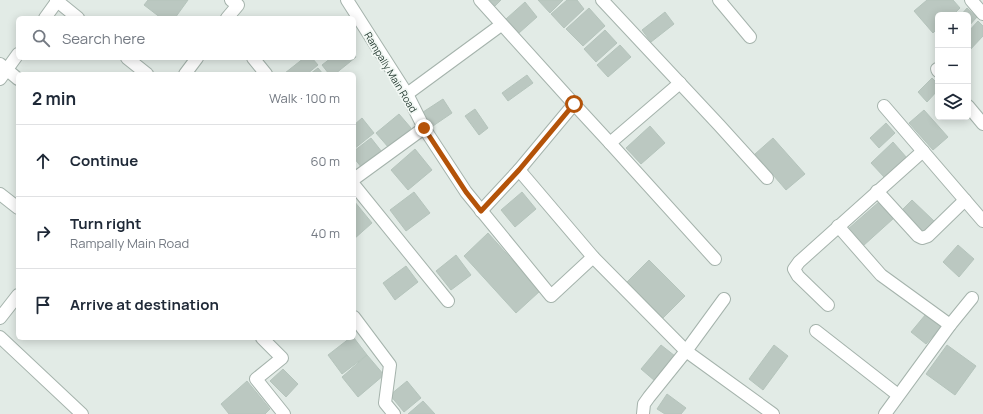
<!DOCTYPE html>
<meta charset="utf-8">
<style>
body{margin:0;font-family:Manrope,sans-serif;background:#f2f2f3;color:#1f2937}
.controls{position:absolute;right:12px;top:12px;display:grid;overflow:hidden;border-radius:6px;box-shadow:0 2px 10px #0003}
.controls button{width:36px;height:36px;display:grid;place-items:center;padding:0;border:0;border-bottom:1px solid #e0e1e3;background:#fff;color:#1f2937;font:20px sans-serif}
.stop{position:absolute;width:12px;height:12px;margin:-9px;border:3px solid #b45309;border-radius:50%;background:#fff}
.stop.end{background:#b45309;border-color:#fff;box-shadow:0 1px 4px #0008}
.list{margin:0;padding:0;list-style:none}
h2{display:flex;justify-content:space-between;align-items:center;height:52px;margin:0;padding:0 16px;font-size:17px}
h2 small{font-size:13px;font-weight:400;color:#747a83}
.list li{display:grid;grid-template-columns:26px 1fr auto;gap:12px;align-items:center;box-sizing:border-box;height:72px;padding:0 16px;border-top:1px solid #e0e1e3}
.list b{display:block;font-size:15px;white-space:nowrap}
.list p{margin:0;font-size:13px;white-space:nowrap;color:#747a83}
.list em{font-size:13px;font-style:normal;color:#747a83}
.icon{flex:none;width:22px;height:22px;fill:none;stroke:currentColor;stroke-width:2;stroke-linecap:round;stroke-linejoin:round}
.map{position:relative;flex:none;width:983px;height:414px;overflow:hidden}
.search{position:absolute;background:#fff;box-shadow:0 2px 10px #0003;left:16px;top:16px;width:340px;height:44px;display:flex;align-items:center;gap:10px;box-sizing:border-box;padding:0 14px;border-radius:6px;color:#747a83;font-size:15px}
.panel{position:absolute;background:#fff;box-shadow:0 2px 10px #0003;left:16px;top:72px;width:340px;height:268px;border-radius:6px}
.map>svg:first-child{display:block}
.building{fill:#bbc8c1;stroke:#b5c4bc}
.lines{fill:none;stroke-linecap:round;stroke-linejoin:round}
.minor-casing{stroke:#a5b3ac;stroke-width:14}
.minor{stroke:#fff;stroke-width:12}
.route{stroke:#b45309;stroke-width:5}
.labels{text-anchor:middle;stroke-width:3.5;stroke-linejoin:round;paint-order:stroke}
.street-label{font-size:10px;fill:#243b31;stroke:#f2f8f4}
</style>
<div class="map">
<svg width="983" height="414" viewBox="0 0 983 414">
<rect width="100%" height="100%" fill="#e2ebe6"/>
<g class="building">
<path d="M148,0H188L175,18H161L144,5Z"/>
<path d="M490,0H501L495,6Z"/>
<path d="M538,0H563L550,13Z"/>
<path d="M567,0H577L584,9L564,28L551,14Z"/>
<path d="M927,0H953L960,8L953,15H938V28L933,33L914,11Z"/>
<path d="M525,2L537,17L519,33L506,19Z"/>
<path d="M589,8L605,26L583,46L566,29Z"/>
<path d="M967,8L977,17L968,27V15H961Z"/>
<path d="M665,12L674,24L651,42L642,30Z"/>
<path d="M978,21L983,26V36L968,52V32Z"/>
<path d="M605,30L617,43L596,62L584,49Z"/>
<path d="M620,45L631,57L608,77L597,65Z"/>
<path d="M354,54L356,57L335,74H329L322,65L331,58H354Z"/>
<path d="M304,58H312L318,65L307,74H286L285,73Z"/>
<path d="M318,68L323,74H310Z"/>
<path d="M527,75L533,83L508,101L502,93Z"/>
<path d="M932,78L938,84V90L927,102L918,92Z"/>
<path d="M443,99L452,113L430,128L420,114Z"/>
<path d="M475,109L488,128L479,135L465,116Z"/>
<path d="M924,110L948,137L933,150L909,123Z"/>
<path d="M399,114L411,128L389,148L376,133Z"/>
<path d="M362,118L374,133L354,149V125Z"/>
<path d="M886,123L895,133L879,148L870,138Z"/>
<path d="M650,126L665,143L641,164L626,148Z"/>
<path d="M371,138L382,152L362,168L354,158V151Z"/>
<path d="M773,138L805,174L786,190L755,154Z"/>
<path d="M893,142L907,158L885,178L871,163Z"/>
<path d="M415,149L432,170L408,190L391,170Z"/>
<path d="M414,192L430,213L406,231L390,210Z"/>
<path d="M522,192L536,209L515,227L501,210Z"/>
<path d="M912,200L934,221L922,233L900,212Z"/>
<path d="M354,201L372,223L354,239Z"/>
<path d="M880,201L894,218L863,246L848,229Z"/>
<path d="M488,233L540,291L516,313L464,256Z"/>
<path d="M958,245L974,259L959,277L943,262Z"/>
<path d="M456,255L471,275L451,290L436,271Z"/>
<path d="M649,260L685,296L662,319L626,283Z"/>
<path d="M406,266L418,282L395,300L383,283Z"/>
<path d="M926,314L941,327L926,344L911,332Z"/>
<path d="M350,338H354L367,355L342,374L328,355Z"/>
<path d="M661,345L675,356L655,381L641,369Z"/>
<path d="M774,345L788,356L763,390L749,379Z"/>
<path d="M947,345L976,366L955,395L926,374Z"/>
<path d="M367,355L384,375L358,397L342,377Z"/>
<path d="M283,369L298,384L286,397L270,381Z"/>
<path d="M247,381L270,409L265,414H229L221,404Z"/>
<path d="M407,381L421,398L404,412L390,395Z"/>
<path d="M667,394L686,408L681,414H665L657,409Z"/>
<path d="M423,401L435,414H408Z"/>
</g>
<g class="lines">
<g class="minor-casing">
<g id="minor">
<path d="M56,0L78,18"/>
<path d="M347,0L407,94L424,128L466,192L551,296L593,257"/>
<path d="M480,0L574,104L610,143L715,259"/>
<path d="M602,0L719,125L767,178"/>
<path d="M719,0L750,37"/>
<path d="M971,0L983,14"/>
<path d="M45,18L58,0"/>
<path d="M227,18L238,5L231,0"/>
<path d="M127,58L147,74"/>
<path d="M253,58L266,74"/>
<path d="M0,64L18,79"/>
<path d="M937,69L938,71"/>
<path d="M185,74L197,58"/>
<path d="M0,79L18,54"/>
<path d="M407,94L501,25"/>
<path d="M574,104L519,170L593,257L686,351L773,414"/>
<path d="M884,106L983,221"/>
<path d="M968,106L983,124"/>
<path d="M610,143L680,83"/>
<path d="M354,179L424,128"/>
<path d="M354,185L448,301"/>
<path d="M877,191L918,236L922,238L928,236L965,200"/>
<path d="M0,194L18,208"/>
<path d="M481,211L519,170"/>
<path d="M838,226L881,275L950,325"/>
<path d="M828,305L798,276L794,269L799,262L923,151"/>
<path d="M354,317L390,365L385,403L394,414"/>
<path d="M0,318L18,295"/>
<path d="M816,331L898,395"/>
<path d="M0,337L82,414"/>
<path d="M262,338L282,358L256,379L284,414"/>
<path d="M643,414L644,404L649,397L686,351L724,299"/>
<path d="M885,414L950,325L972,298"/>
</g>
</g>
<use href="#minor" class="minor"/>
</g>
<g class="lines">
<path class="route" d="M424,128L466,192L481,211L519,170L574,104"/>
</g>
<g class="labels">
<g class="street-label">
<text transform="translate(391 72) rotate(59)" y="4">Rampally Main Road</text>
</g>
</g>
</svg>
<div class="controls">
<button>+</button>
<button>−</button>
<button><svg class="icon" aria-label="layers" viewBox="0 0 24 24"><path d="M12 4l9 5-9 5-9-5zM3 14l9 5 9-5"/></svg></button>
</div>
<div class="stop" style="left:574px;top:104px"></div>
<div class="stop end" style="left:424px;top:128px"></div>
<div class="search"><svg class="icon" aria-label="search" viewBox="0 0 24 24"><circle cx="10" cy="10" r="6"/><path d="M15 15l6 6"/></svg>Search here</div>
<section class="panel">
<h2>2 min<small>Walk · 100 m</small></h2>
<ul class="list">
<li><svg class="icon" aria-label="ahead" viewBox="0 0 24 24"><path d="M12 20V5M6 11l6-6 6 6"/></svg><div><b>Continue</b></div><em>60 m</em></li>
<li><svg class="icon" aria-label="right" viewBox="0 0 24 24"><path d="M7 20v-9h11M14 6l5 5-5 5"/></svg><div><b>Turn right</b><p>Rampally Main Road</p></div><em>40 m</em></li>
<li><svg class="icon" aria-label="arrive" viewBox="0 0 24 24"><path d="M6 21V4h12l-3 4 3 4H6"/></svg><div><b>Arrive at destination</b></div></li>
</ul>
</section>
</div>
